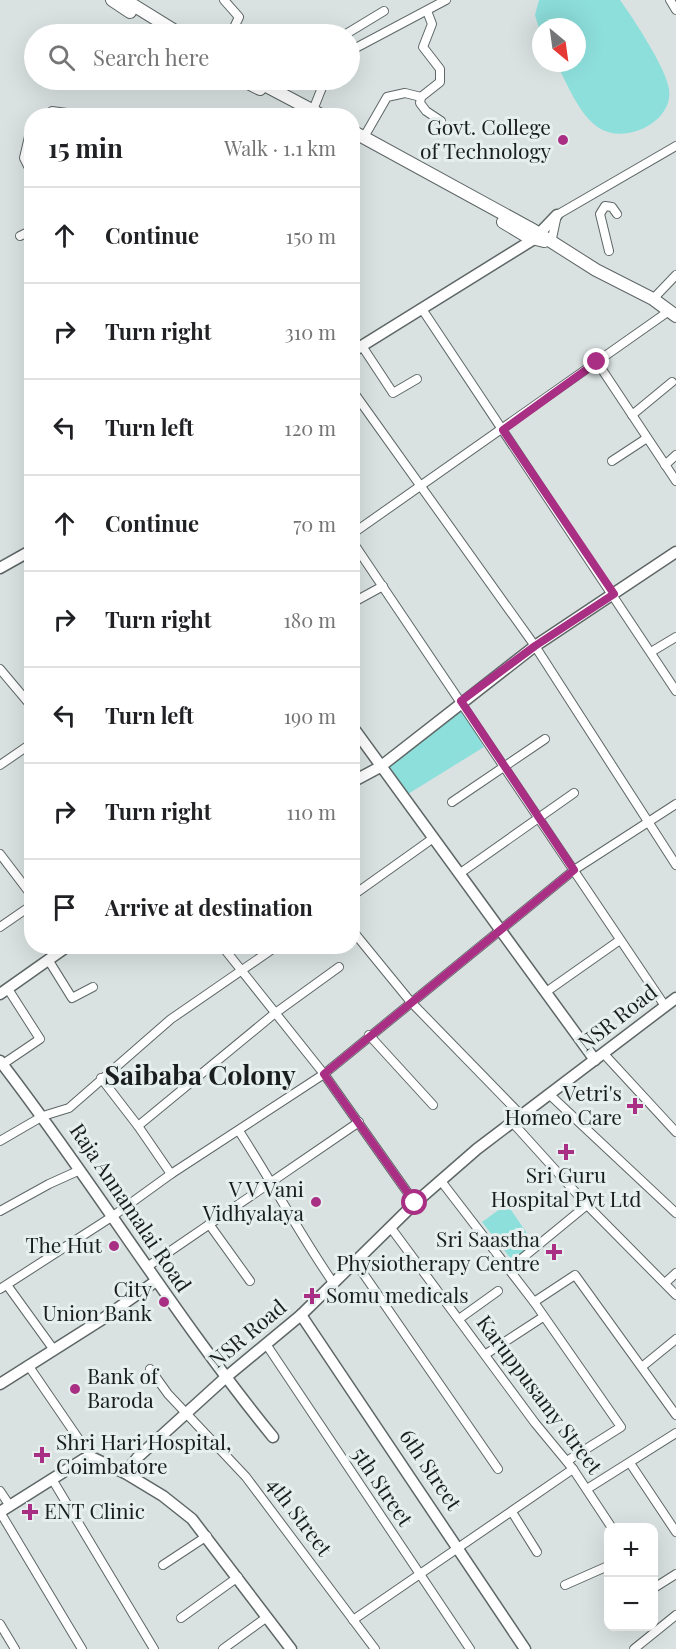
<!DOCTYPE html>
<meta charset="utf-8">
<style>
body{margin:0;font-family:"Playfair Display",serif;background:#f6f6f6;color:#202124}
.controls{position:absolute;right:18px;bottom:18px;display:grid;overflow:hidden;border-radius:12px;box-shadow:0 6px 24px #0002}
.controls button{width:54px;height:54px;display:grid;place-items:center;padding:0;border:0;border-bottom:2px solid #e0e0e0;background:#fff;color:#202124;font:30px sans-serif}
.compass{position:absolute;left:532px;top:18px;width:54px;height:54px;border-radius:50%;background:#fff;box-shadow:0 6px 24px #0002;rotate:151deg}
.stop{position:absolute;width:18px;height:18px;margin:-14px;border:4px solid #a92f84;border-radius:50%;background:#fff}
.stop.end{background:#a92f84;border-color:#fff;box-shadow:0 2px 6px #0008}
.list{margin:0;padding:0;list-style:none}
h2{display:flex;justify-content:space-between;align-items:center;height:78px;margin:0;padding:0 24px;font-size:26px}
h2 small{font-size:20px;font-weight:400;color:#757577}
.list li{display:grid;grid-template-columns:39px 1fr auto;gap:18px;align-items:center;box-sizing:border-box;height:96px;padding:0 24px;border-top:2px solid #e0e0e0}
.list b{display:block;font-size:22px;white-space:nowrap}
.list em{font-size:20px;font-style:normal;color:#757577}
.icon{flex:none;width:33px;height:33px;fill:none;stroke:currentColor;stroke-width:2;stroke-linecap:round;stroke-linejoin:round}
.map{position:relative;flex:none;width:676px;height:1649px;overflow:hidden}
.search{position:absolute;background:#fff;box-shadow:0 6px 24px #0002;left:24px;top:24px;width:336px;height:66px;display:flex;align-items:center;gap:15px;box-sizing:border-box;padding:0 21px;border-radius:33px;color:#757577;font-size:22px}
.panel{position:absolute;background:#fff;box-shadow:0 6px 24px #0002;left:24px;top:108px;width:336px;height:846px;border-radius:24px}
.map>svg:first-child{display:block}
.green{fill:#8ddfdc}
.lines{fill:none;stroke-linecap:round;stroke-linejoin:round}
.street-casing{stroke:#5e6666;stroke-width:10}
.secondary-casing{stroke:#5e6666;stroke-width:13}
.primary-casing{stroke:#5e6666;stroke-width:14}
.street{stroke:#fff;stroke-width:8}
.secondary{stroke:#fff;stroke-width:10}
.primary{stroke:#fff;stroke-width:12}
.route{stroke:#a92f84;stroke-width:8}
.poi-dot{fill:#a92f84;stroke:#e6efee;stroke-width:2}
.labels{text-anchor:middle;stroke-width:6;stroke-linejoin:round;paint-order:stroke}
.poi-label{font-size:21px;fill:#1a1d1d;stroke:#e6efee;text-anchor:end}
.street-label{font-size:21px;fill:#1a1d1d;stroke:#e6efee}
.district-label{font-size:27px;font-weight:bold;fill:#1a1d1d;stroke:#e6efee}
</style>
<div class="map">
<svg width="676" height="1649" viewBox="0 0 676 1649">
<rect width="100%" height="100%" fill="#d9e2e1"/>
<g class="green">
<path d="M539,0H620C633,18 666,68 669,89C674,122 625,145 599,128C579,115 567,83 556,63H577V27H541V35L535,15Z"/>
<path d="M460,706L484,747L408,794L384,768Z"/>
<path d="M507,1204L535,1245L512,1260L482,1222Z"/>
</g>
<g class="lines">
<g class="street-casing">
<g id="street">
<path d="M224,0L239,17L231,34"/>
<path d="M670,0L676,10"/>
<path d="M346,34L384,11"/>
<path d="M350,51L446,0"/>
<path d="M421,97L440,82V69L423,47L432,24L427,11"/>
<path d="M313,110L325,80"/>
<path d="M45,116L52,111L89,116"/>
<path d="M32,124L24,158L32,174"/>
<path d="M364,137L387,97L405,93L421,97L420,103L426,111L441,121"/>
<path d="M20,236L32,230"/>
<path d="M551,243L557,215L676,146"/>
<path d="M609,251L600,214L605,206L612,207L617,214"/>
<path d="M653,299L676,275"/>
<path d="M422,309L676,691"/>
<path d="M362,346L393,393L417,379"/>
<path d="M597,362L676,481"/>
<path d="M352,390L535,646L676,865"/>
<path d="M632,415L672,382"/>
<path d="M612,461L647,438"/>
<path d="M665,465L676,455"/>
<path d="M352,534L669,311"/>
<path d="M352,541L665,1006"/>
<path d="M352,603L383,586"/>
<path d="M651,652L676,637"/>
<path d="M0,669L32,707"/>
<path d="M0,765L32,743"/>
<path d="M452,802L545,739"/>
<path d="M0,854L32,896"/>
<path d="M459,874L574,793"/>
<path d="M352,896L432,839"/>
<path d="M0,927L32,905"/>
<path d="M352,930L410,1001L521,1115"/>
<path d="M222,946L324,1074L415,1203"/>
<path d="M49,961L72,998L93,987"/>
<path d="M546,992L620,940"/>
<path d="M369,1035L433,1105"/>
<path d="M604,1054L676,1132"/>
<path d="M3,1064L40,1039L8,989"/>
<path d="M101,1078L138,1126L274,1014L339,967"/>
<path d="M550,1095L676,1213"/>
<path d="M512,1122L587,1205L676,1295"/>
<path d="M138,1126L171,1174"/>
<path d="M239,1131C272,1182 300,1235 334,1284"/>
<path d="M0,1141L43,1116L69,1108L171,1019L277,946"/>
<path d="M441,1181L534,1302L621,1427L567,1461"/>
<path d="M0,1211L49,1184L80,1170"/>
<path d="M209,1224L250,1281"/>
<path d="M391,1228L535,1423L573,1469L612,1528"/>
<path d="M356,1263L498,1469"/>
<path d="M147,1267L359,1122"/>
<path d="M509,1269L587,1205"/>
<path d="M665,1283L676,1273"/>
<path d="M7,1285L54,1350"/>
<path d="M0,1289L113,1216L171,1174L324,1074L574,870L676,804"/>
<path d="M534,1302L575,1275L676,1415"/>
<path d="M459,1319L498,1291"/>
<path d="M266,1344L470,1649"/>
<path d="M486,1354L543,1317"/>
<path d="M28,1365L91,1457"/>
<path d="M643,1366L676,1339"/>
<path d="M150,1369L168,1394L246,1477L375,1649"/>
<path d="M630,1463L676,1532"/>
<path d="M52,1479L154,1649"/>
<path d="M587,1489L676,1433"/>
<path d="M0,1491L10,1506"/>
<path d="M0,1512L82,1649"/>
<path d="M512,1512L537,1552"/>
<path d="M163,1565L207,1536"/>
<path d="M565,1585L608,1566"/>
<path d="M654,1588L676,1574"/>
<path d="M181,1618L238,1577"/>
<path d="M353,1620L573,1469"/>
<path d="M0,1624L15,1649"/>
<path d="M223,1649L267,1617"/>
<path d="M634,1649L676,1615"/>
</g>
</g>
<g class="secondary-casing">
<g id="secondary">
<path d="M352,352L534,239L557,215"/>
<path d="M0,568L32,550"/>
<path d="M352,726L595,1060"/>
<path d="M352,782L380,767L535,646L676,552"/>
<path d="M0,994L68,946"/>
<path d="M0,1061C95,1184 175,1317 273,1437"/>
<path d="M301,1315L525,1649"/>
<path d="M0,1384L101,1320L156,1281"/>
<path d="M125,1473L163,1496L192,1519L291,1649"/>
<path d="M0,1512L84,1459L91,1457L125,1473L138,1457L225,1378L301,1315L415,1203L477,1149L676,998"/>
</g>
</g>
<g class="primary-casing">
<g id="primary">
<path d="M112,0L130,12"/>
<path d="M125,0L180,34"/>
<path d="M242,80L260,89"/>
<path d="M255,80L323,116"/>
<path d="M352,131L533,230L596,270L653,299L676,316"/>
<path d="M503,222L528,237L544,241"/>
</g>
</g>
<use href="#street" class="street"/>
<use href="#secondary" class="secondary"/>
<use href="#primary" class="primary"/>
</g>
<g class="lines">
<path class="route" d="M415,1203L324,1074L574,870L461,701L535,646L614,594L503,430L597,362"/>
</g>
<g class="poi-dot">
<circle cx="563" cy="140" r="6"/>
<path d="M632 1097h6v6h6v6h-6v6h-6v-6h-6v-6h6z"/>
<path d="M563 1143h6v6h6v6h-6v6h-6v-6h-6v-6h6z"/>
<circle cx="316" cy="1202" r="6"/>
<circle cx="114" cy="1246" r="6"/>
<path d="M551 1243h6v6h6v6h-6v6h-6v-6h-6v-6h6z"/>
<path d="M309 1287h6v6h6v6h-6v6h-6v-6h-6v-6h6z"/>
<circle cx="164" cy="1302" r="6"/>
<circle cx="75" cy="1389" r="6"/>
<path d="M39 1446h6v6h6v6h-6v6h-6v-6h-6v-6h6z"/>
<path d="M27 1503h6v6h6v6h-6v6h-6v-6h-6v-6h6z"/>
</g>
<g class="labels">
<g class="poi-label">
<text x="551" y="135">Govt. College<tspan x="551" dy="24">of Technology</tspan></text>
<text x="622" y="1101">Vetri's<tspan x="622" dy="24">Homeo Care</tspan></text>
<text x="566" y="1183" text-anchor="middle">Sri Guru<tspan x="566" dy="24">Hospital Pvt Ltd</tspan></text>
<text x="304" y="1197">V V Vani<tspan x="304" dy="24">Vidhyalaya</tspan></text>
<text x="540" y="1247">Sri Saastha<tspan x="540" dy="24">Physiotherapy Centre</tspan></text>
<text x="102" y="1253">The Hut</text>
<text x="152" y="1297">City<tspan x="152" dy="24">Union Bank</tspan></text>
<text x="326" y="1303" text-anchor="start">Somu medicals</text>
<text x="87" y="1384" text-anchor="start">Bank of<tspan x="87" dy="24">Baroda</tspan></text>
<text x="56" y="1450" text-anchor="start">Shri Hari Hospital,<tspan x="56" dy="24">Coimbatore</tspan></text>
<text x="44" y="1519" text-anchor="start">ENT Clinic</text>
</g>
<g class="street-label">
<text transform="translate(618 1018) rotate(-38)" y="7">NSR Road</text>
<text transform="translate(130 1208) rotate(56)" y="7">Raja Annamalai Road</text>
<text transform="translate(248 1334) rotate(-40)" y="7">NSR Road</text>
<text transform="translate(539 1395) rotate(53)" y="7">Karuppusamy Street</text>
<text transform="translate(430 1470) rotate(56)" y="7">6th Street</text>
<text transform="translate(382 1487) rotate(56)" y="7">5th Street</text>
<text transform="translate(299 1517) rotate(53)" y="7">4th Street</text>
</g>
<g class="district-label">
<text x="200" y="1085">Saibaba Colony</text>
</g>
</g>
</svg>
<div class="controls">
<button>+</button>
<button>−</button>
</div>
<svg class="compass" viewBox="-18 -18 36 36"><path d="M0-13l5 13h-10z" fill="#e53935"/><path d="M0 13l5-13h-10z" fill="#757577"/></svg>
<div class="stop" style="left:415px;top:1203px"></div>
<div class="stop end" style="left:597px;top:362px"></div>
<div class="search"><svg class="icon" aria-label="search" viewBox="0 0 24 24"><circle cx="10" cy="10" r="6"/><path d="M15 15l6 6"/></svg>Search here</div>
<section class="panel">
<h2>15 min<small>Walk · 1.1 km</small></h2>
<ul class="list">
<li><svg class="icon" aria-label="ahead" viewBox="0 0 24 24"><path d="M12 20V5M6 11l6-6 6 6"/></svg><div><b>Continue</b></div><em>150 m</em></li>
<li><svg class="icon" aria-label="right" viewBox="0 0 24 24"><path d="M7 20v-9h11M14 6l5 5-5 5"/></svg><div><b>Turn right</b></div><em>310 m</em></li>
<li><svg class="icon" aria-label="left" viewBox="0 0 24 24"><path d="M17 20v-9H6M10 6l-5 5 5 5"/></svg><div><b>Turn left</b></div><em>120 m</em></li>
<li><svg class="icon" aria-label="ahead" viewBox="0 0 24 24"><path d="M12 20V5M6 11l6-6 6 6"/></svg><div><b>Continue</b></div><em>70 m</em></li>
<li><svg class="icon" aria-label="right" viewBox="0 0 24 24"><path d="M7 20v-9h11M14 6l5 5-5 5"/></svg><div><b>Turn right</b></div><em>180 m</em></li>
<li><svg class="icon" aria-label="left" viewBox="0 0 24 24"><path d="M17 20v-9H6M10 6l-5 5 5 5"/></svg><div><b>Turn left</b></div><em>190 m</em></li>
<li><svg class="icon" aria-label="right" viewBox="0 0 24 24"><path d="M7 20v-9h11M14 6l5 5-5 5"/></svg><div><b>Turn right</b></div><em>110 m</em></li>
<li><svg class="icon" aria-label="arrive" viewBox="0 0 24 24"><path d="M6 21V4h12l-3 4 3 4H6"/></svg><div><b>Arrive at destination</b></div></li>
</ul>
</section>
</div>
